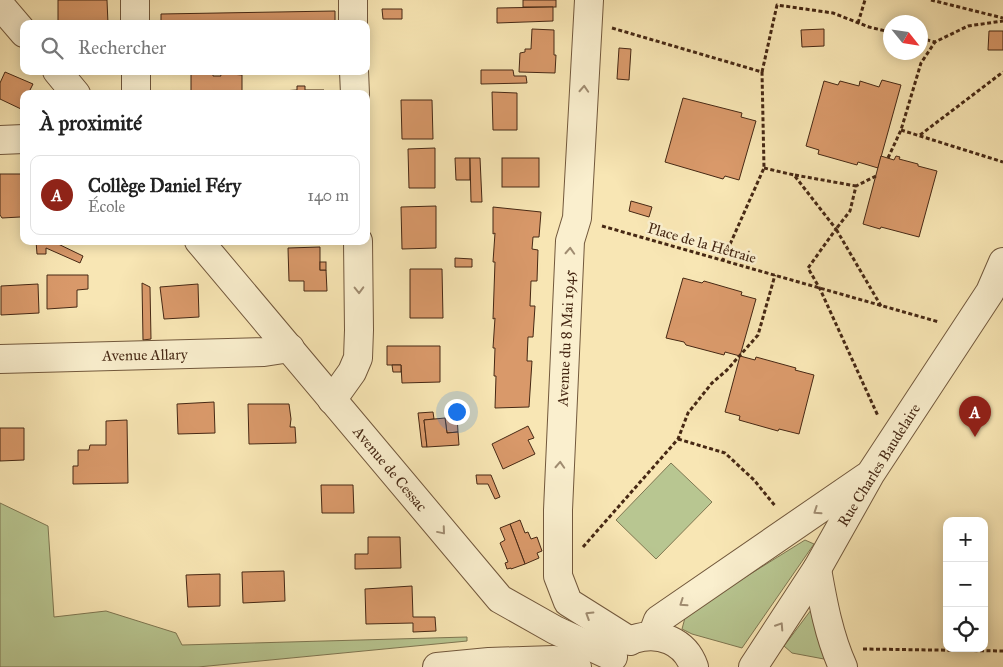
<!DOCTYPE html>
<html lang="fr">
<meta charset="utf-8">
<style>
body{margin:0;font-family:"IM FELL Great Primer",serif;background:#f6f6f6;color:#222}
.controls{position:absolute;right:15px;bottom:15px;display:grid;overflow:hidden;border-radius:10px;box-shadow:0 2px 12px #0003}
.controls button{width:45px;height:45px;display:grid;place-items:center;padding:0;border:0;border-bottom:1px solid #e0e0e0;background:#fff;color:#222;font:25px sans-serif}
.compass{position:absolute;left:883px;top:15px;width:45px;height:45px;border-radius:50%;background:#fff;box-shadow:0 2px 12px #0003;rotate:120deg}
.you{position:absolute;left:456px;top:411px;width:18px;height:18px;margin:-12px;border:4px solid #fff;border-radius:50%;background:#1a73e8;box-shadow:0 0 0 8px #1a73e833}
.badge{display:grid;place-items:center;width:32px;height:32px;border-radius:50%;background:#8f2418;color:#fff;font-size:16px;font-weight:700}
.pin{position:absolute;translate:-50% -41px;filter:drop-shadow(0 1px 2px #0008)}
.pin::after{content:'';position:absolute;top:26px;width:18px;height:15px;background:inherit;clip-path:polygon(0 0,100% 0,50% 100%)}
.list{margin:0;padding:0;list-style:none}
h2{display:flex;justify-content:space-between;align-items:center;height:65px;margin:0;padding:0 20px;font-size:21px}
h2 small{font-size:16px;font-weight:400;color:#767676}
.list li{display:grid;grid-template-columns:32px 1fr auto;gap:15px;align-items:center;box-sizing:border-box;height:80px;margin:0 10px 10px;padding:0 10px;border:1px solid #e0e0e0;border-radius:10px}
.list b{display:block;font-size:19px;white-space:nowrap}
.list p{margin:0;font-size:16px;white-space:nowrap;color:#767676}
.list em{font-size:16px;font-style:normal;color:#767676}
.icon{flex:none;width:28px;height:28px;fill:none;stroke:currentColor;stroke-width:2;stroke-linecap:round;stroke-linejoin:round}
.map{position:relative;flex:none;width:1003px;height:667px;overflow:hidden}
.search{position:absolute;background:#fff;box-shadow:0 2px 12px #0003;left:20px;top:20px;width:350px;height:55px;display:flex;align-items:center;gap:12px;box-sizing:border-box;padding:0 18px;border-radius:10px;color:#767676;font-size:19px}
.panel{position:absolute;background:#fff;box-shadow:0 2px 12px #0003;left:20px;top:90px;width:350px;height:155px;border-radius:10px}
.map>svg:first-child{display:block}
.green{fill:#b8c691;stroke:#7f7752}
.building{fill:#d9996a;stroke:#462814}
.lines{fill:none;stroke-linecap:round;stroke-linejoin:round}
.minor-casing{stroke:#72583c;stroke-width:30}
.path{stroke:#462814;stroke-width:3;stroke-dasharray:4 2.5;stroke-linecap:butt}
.minor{stroke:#faefce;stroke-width:28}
.oneway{stroke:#a08c71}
.labels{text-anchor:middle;stroke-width:5;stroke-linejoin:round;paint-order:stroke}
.street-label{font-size:15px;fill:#462814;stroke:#faefce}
</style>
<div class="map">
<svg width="1003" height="667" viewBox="0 0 1003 667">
<rect width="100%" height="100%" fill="#f8e6b4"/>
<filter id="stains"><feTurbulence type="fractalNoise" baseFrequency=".004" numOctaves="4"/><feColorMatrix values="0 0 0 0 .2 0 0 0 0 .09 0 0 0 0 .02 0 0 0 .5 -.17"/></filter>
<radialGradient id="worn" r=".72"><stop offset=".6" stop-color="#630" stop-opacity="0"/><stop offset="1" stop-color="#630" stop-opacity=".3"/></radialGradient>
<g class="green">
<path d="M671,463L712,502L656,559L616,520Z"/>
<path d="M0,503L48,526L54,617L106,611L176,633L182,645L467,637V641L198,667H0Z"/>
<path d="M805,540L814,544L742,648L692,634L682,629L686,614Z"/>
<path d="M814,606L828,654L824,659L792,653L784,646Z"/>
</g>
<g class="building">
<path d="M58,0H107L108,24H58Z"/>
<rect x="523" y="0" width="33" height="7"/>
<path d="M553,7V21L497,23V8Z"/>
<path d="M382,9H402V19H383Z"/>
<path d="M335,11V24H161V14Z"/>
<path d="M532,29L554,30V55H556L555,73L519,72L520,53L525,52V49H531Z"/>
<path d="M824,29V46L802,47L801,30Z"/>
<path d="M989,31H1003V50H988Z"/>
<path d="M619,48L631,49L629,80L617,79Z"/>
<path d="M481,70H513L514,76H526L527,83L481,84Z"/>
<path d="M191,71H213V76H221L220,73L242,75V94H191Z"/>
<path d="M5,72L33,84L28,94H24V103L21,109L0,99V83Z"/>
<path d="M882,80L901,85L878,168L858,162L857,165L818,154L819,150L806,146L824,81L838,85L840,81L859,86L860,81L879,87Z"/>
<path d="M297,86H305V90H324V94H282V91L297,90Z"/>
<path d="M492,92L517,93V130H493Z"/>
<path d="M683,98L742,113L741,117L756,121L739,180L725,176L723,179L665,162Z"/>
<path d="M401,100H432L433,139H402Z"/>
<path d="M435,148V188H409L408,149Z"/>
<path d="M881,156L894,160L896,156L900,157L899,159L918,164V166L937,171L919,237L881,227L880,229L863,224Z"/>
<path d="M455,158H470V180H456Z"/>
<path d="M470,158H480L482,202H471Z"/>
<rect x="502" y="158" width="37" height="29"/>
<path d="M0,174H23L22,215L20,217L2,218L0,215Z"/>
<path d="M631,201L652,207L649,217L629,211Z"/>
<path d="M436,206V248L402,249L401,207Z"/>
<path d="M493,207L541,212L539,237H533L532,249L538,250L537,281H531L530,306H535L533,337H528L527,361H532L529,407L495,408L496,376H494L495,348H493L495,318L493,319L495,262H493L495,233L493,234Z"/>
<path d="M36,241H52L83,256L80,263L46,248V254H37Z"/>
<path d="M320,247V270H326L327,291H304V281H289L288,248Z"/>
<path d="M455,258L472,259V267H455Z"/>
<rect x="320" y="262" width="6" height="8"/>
<path d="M410,269H442L443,318H410Z"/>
<path d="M47,275H88V289L77,290V307L47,309Z"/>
<path d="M683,278L702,283L704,281L742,292L741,295L756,299L740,356L725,352L724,355L686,345L684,342L666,338Z"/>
<path d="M142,283L150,287L151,339L143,340Z"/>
<path d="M38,284L39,313L1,315V286Z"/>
<path d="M198,284L199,317L164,319L160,287Z"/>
<path d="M387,346H440V382L402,383L401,365H387Z"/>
<path d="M740,356L755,360L756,357L796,368L795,370L814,375L799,434L779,429L778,431L739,420L740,416L725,412Z"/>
<path d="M392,365H401V372H393Z"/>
<path d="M214,402L215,433L178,434L177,404Z"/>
<path d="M248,404H289L291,419L290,427H295L296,443L249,444Z"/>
<path d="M433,412L434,419L424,420L427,447H422L418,413Z"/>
<path d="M457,416L458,432L447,433L445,418Z"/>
<path d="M445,418L447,433L458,432L459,445L427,447L424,420Z"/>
<path d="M127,420L128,483L73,484V466H78V450H89L90,445H106V421Z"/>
<path d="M528,426L534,438L528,440L535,454L503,469L492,444Z"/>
<path d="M0,428H24V460L0,461Z"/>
<path d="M476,475H491L500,497L495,499L488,484H477Z"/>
<path d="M321,485H353L354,513H322Z"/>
<path d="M520,520L525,533L528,532L531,539L537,537L542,551L537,553L539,558L525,564L510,524Z"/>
<path d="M510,524L525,564L511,569V568L507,569L505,563L508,562L500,543L505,540L500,528Z"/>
<path d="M368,537H400L401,568L355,569V554H368Z"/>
<path d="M284,571L285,601L243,603L242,572Z"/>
<path d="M220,574V606L188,607L186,575Z"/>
<path d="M412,586L413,617H435L436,631L413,632V623L366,624L365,589Z"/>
</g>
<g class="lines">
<g class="minor-casing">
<g id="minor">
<path d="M135,0V24"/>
<path d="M353,0V24"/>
<path d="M589,0L577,218L570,241L558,510V576L568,602L630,641"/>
<path d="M0,5L24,33"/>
<path d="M57,71L76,94"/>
<path d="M136,71V94"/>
<path d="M354,71L355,94"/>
<path d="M0,140L24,139"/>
<path d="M199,241L500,599L555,630L613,657"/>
<path d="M0,359L264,352L290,348"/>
<path d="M332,400L352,372L358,358L359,330L358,241"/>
<path d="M817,569C823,603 829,636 843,667"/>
<path d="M652,636L658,620L866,477"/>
<path d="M634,639C659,631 685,641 694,667"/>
<path d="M437,667L489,662L554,660L577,667"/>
<path d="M753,667L817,569L871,473L990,292L1003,262"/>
</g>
</g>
<g class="path">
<path d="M931,0L1003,18"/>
<path d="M858,23L865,0"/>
<path d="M612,28L762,72L764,168L723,260"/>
<path d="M920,38L935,42"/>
<path d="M762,72L777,5L833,13L869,27L890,32"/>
<path d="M901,130L1003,162"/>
<path d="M920,135L1003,72"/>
<path d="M888,158L901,130L921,63L935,42L968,26L1003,21"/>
<path d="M764,168L794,175L836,229L808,268L820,289L878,416"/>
<path d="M795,175L856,186"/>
<path d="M876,176L856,186L850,211L836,229L881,306"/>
<path d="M602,226L939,322"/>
<path d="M678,439L725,453L754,480L776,507"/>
<path d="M583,547L678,439L688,413L712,383L727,370L758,335L775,275"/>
<path d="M863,649L1003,651"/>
</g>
<use href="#minor" class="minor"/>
</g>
<defs><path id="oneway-chevron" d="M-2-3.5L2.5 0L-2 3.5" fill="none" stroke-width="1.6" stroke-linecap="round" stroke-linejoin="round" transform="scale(1.25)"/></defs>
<g class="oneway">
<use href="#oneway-chevron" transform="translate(584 89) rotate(-87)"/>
<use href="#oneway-chevron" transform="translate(570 251) rotate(-87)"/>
<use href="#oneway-chevron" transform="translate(359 290) rotate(89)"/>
<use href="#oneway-chevron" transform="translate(560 465) rotate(-87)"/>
<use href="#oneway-chevron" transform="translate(817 511) rotate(146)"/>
<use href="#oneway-chevron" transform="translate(442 531) rotate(50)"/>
<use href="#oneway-chevron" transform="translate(683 603) rotate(146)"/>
<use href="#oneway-chevron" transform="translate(589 615) rotate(-148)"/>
<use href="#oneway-chevron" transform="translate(780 626) rotate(-57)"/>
</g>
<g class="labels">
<g class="street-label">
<text transform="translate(702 243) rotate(16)" y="5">Place de la Hêtraie</text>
<text transform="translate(566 338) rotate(-87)" y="5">Avenue du 8 Mai 1945</text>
<text transform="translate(145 355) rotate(-1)" y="5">Avenue Allary</text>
<text transform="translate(879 465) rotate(-58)" y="5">Rue Charles Baudelaire</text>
<text transform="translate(390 469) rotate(50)" y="5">Avenue de Cessac</text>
</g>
</g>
<rect width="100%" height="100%" filter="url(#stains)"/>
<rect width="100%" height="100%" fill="url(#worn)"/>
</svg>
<div class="controls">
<button>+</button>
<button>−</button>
<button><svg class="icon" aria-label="locate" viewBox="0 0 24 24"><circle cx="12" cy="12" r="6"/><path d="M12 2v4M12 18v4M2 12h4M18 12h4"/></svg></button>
</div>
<svg class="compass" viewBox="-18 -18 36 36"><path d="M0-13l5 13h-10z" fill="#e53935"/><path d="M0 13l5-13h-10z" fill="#767676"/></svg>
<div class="you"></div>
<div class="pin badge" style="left:975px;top:437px">A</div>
<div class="search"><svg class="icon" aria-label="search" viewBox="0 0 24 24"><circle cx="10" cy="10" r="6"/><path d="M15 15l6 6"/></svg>Rechercher</div>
<section class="panel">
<h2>À proximité<small></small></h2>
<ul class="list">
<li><span class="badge">A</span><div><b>Collège Daniel Féry</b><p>École</p></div><em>140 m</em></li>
</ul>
</section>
</div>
